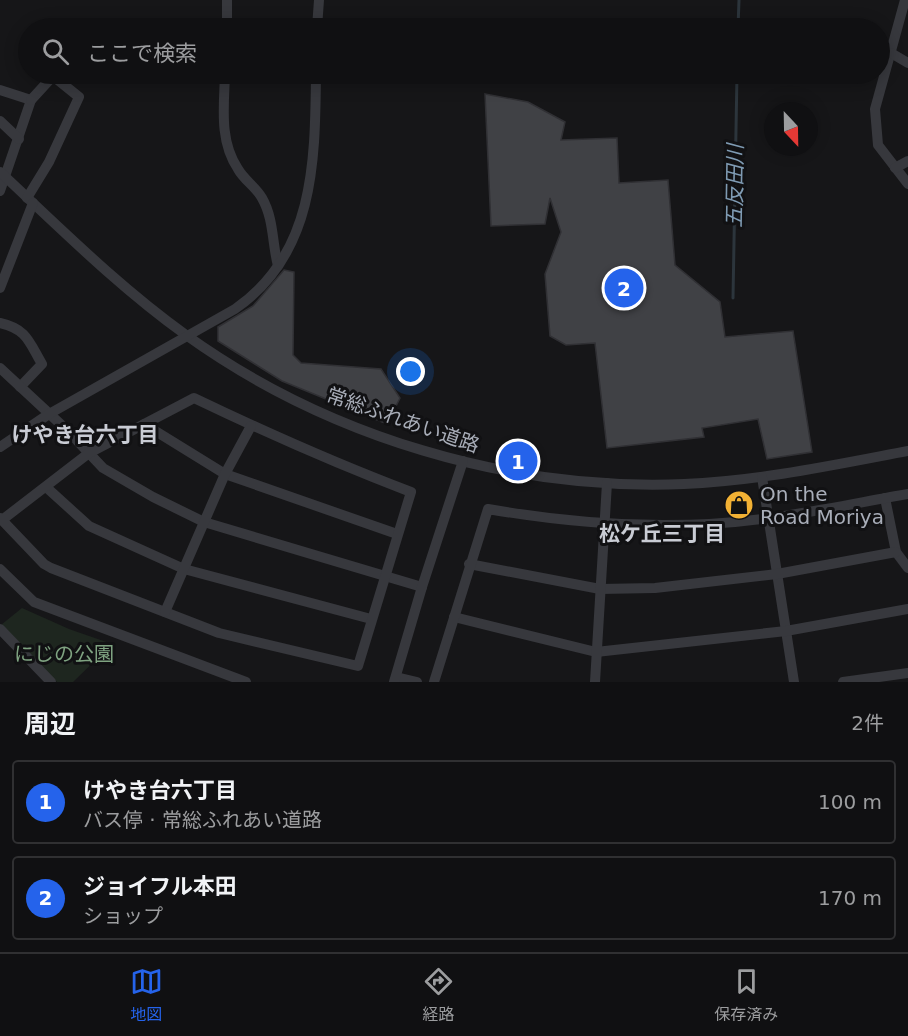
<!DOCTYPE html>
<html lang="ja">
<meta charset="utf-8">
<style>
body{margin:0;font-family:"DejaVu Sans","Noto Sans JP",sans-serif;background:#1e1e20;color:#f1f3f6}
.compass{position:absolute;left:764px;top:102px;width:54px;height:54px;border-radius:50%;background:#101012;box-shadow:0 3px 15px #0003;rotate:158deg}
.you{position:absolute;left:411px;top:372px;width:21px;height:21px;margin:-15px;border:4px solid #fff;border-radius:50%;background:#1a73e8;box-shadow:0 0 0 9px #1a73e833}
.badge{display:grid;place-items:center;width:39px;height:39px;border-radius:50%;background:#2563eb;color:#fff;font-size:20px;font-weight:700}
.pin{position:absolute;translate:-50% -50%;border:3px solid #fff;box-shadow:0 2px 6px #0006}
.list{margin:0;padding:0;list-style:none}
h2{display:flex;justify-content:space-between;align-items:center;height:78px;margin:0;padding:0 24px;font-size:26px}
h2 small{font-size:20px;font-weight:400;color:#9c9d9f}
.list li{display:grid;grid-template-columns:39px 1fr auto;gap:18px;align-items:center;box-sizing:border-box;height:84px;margin:0 12px 12px;padding:0 12px;border:2px solid #303032;border-radius:6px}
.list b{display:block;font-size:22px;white-space:nowrap}
.list p{margin:0;font-size:20px;white-space:nowrap;color:#9c9d9f}
.list em{font-size:20px;font-style:normal;color:#9c9d9f}
.icon{flex:none;width:33px;height:33px;fill:none;stroke:currentColor;stroke-width:2;stroke-linecap:round;stroke-linejoin:round}
.map{position:relative;flex:none;width:908px;height:682px;overflow:hidden}
.search{position:absolute;background:#101012;box-shadow:0 3px 15px #0003;left:18px;right:18px;top:18px;height:66px;display:flex;align-items:center;gap:15px;box-sizing:border-box;padding:0 21px;border-radius:33px;color:#9c9d9f;font-size:22px}
.sheet{height:270px;background:#101012}
nav{display:flex;justify-content:space-around;align-items:center;box-sizing:border-box;height:84px;border-top:2px solid #303032;background:#101012;font-size:16px;color:#9c9d9f}
nav a{display:grid;justify-items:center;gap:3px}
nav .on{color:#2563eb}
.map>svg:first-child{display:block}
.green{fill:#1e261f}
.lines{fill:none;stroke-linecap:round;stroke-linejoin:round}
.stream{stroke:#2c353c;stroke-width:3}
.building{fill:#404145;stroke:#303034;stroke-width:1.5}
.minor{stroke:#37383d;stroke-width:10}
.labels{text-anchor:middle;stroke-width:6;stroke-linejoin:round;paint-order:stroke}
.street-label{font-size:20px;fill:#a8adb8;stroke:#111113}
.poi-label{font-size:20px;fill:#a8adb8;stroke:#111113;text-anchor:start}
.park-label{font-size:20px;fill:#7fa381;stroke:#111113}
.water-label{font-size:21px;font-style:italic;fill:#7f9bb3;stroke:#111113}
.neighbourhood-label{font-size:21px;font-weight:bold;fill:#c9ccd4;stroke:#111113}
</style>
<div class="map">
<svg width="908" height="682" viewBox="0 0 908 682">
<rect width="100%" height="100%" fill="#161618"/>
<path class="green" d="M22,608L69,629L112,644L73,682H57L1,625Z"/>
<g class="lines">
<g class="stream">
<path d="M738,28L739,0"/>
<path d="M733,298L737,74"/>
</g>
</g>
<g class="building">
<path d="M485,94L528,102L565,122L561,140L617,138L619,183L668,180L675,265L720,302L725,337L793,331L812,452L767,459L758,419L702,428L704,437L607,448L595,343L566,345L550,336L545,274L561,232L550,198L545,224L491,226Z"/>
<path d="M284,270L294,272L293,355L301,363L381,369L400,398L387,424L282,381L218,341V327L253,306Z"/>
</g>
<g class="lines">
<g class="minor">
<path d="M905,0L875,109L878,145L908,184"/>
<path d="M227,28V0"/>
<path d="M317,28L319,0"/>
<path d="M891,53L908,63"/>
<path d="M225,74C224,106 219,141 238,169C244,180 256,187 262,198C274,219 272,243 278,266"/>
<path d="M0,90L31,100L0,191"/>
<path d="M0,121L19,139"/>
<path d="M895,168L908,161"/>
<path d="M0,172C60,228 119,287 186,335C328,437 509,491 684,484C759,481 834,465 908,451"/>
<path d="M27,198L49,162L79,97L53,76L31,100"/>
<path d="M0,288L33,203"/>
<path d="M0,323C27,329 29,342 42,364L20,387"/>
<path d="M0,368L69,432L103,468L153,497L204,522L422,587"/>
<path d="M144,424L225,474L397,534"/>
<path d="M0,447L49,414L235,309C315,254 315,161 316,74"/>
<path d="M762,477L794,682"/>
<path d="M46,487L89,526L184,569L371,619"/>
<path d="M885,498L896,552L908,568"/>
<path d="M0,518L2,520L44,564L51,568L219,633L358,666L411,492C337,464 265,432 194,398L89,453L2,520"/>
<path d="M469,564L600,589L655,588L777,574L896,552"/>
<path d="M0,569L34,602L246,682"/>
<path d="M165,612L225,474L251,426"/>
<path d="M454,617L596,652L786,631L908,609"/>
<path d="M0,629L51,682"/>
<path d="M396,677L417,682"/>
<path d="M394,682L422,587L463,461"/>
<path d="M434,682L488,509C580,525 676,531 769,518C816,512 862,502 908,494"/>
<path d="M595,682L607,483"/>
<path d="M843,682L908,673"/>
</g>
</g>
<defs>
<g id="shop-disc" transform="scale(1.5)"><circle r="9.5" fill="#f2b134" stroke="#111113"/><path d="M-5-2.5h2.3a2.7 3.5 0 0 1 5.4 0H5L5.5 6h-11ZM-1.5-2.5h3a1.5 2.3 0 0 0-3 0Z" fill="#111"/></g>
</defs>
<g fill-rule="evenodd">
<use href="#shop-disc" x="739" y="505"/>
</g>
<g class="labels">
<g class="street-label">
<text transform="translate(403 420) rotate(19)" y="7">常総ふれあい道路</text>
</g>
<g class="poi-label">
<text x="760" y="501">On the<tspan x="760" dy="23">Road Moriya</tspan></text>
</g>
<g class="park-label">
<text x="64" y="661">にじの公園</text>
</g>
<g class="water-label">
<text transform="translate(735 186) rotate(-89)" y="7">五反田川</text>
</g>
<g class="neighbourhood-label">
<text x="85" y="442">けやき台六丁目</text>
<text x="662" y="541">松ケ丘三丁目</text>
</g>
</g>
</svg>
<svg class="compass" viewBox="-18 -18 36 36"><path d="M0-13l5 13h-10z" fill="#e53935"/><path d="M0 13l5-13h-10z" fill="#9c9d9f"/></svg>
<div class="you"></div>
<div class="pin badge" style="left:518px;top:461px">1</div>
<div class="pin badge" style="left:624px;top:288px">2</div>
<div class="search"><svg class="icon" aria-label="search" viewBox="0 0 24 24"><circle cx="10" cy="10" r="6"/><path d="M15 15l6 6"/></svg>ここで検索</div>
</div>
<section class="sheet">
<h2>周辺<small>2件</small></h2>
<ul class="list">
<li><span class="badge">1</span><div><b>けやき台六丁目</b><p>バス停 · 常総ふれあい道路</p></div><em>100 m</em></li>
<li><span class="badge">2</span><div><b>ジョイフル本田</b><p>ショップ</p></div><em>170 m</em></li>
</ul>
</section>
<nav>
<a class="on"><svg class="icon" aria-label="map" viewBox="0 0 24 24"><path d="M3 6l6-2 6 2 6-2v14l-6 2-6-2-6 2zM9 4v14M15 6v14"/></svg>地図</a>
<a><svg class="icon" aria-label="directions" viewBox="0 0 24 24"><path d="M12 3l9 9-9 9-9-9zM9 14v-3h6M13 9l2 2-2 2"/></svg>経路</a>
<a><svg class="icon" aria-label="saved" viewBox="0 0 24 24"><path d="M7 4h10v16l-5-4-5 4z"/></svg>保存済み</a>
</nav>
